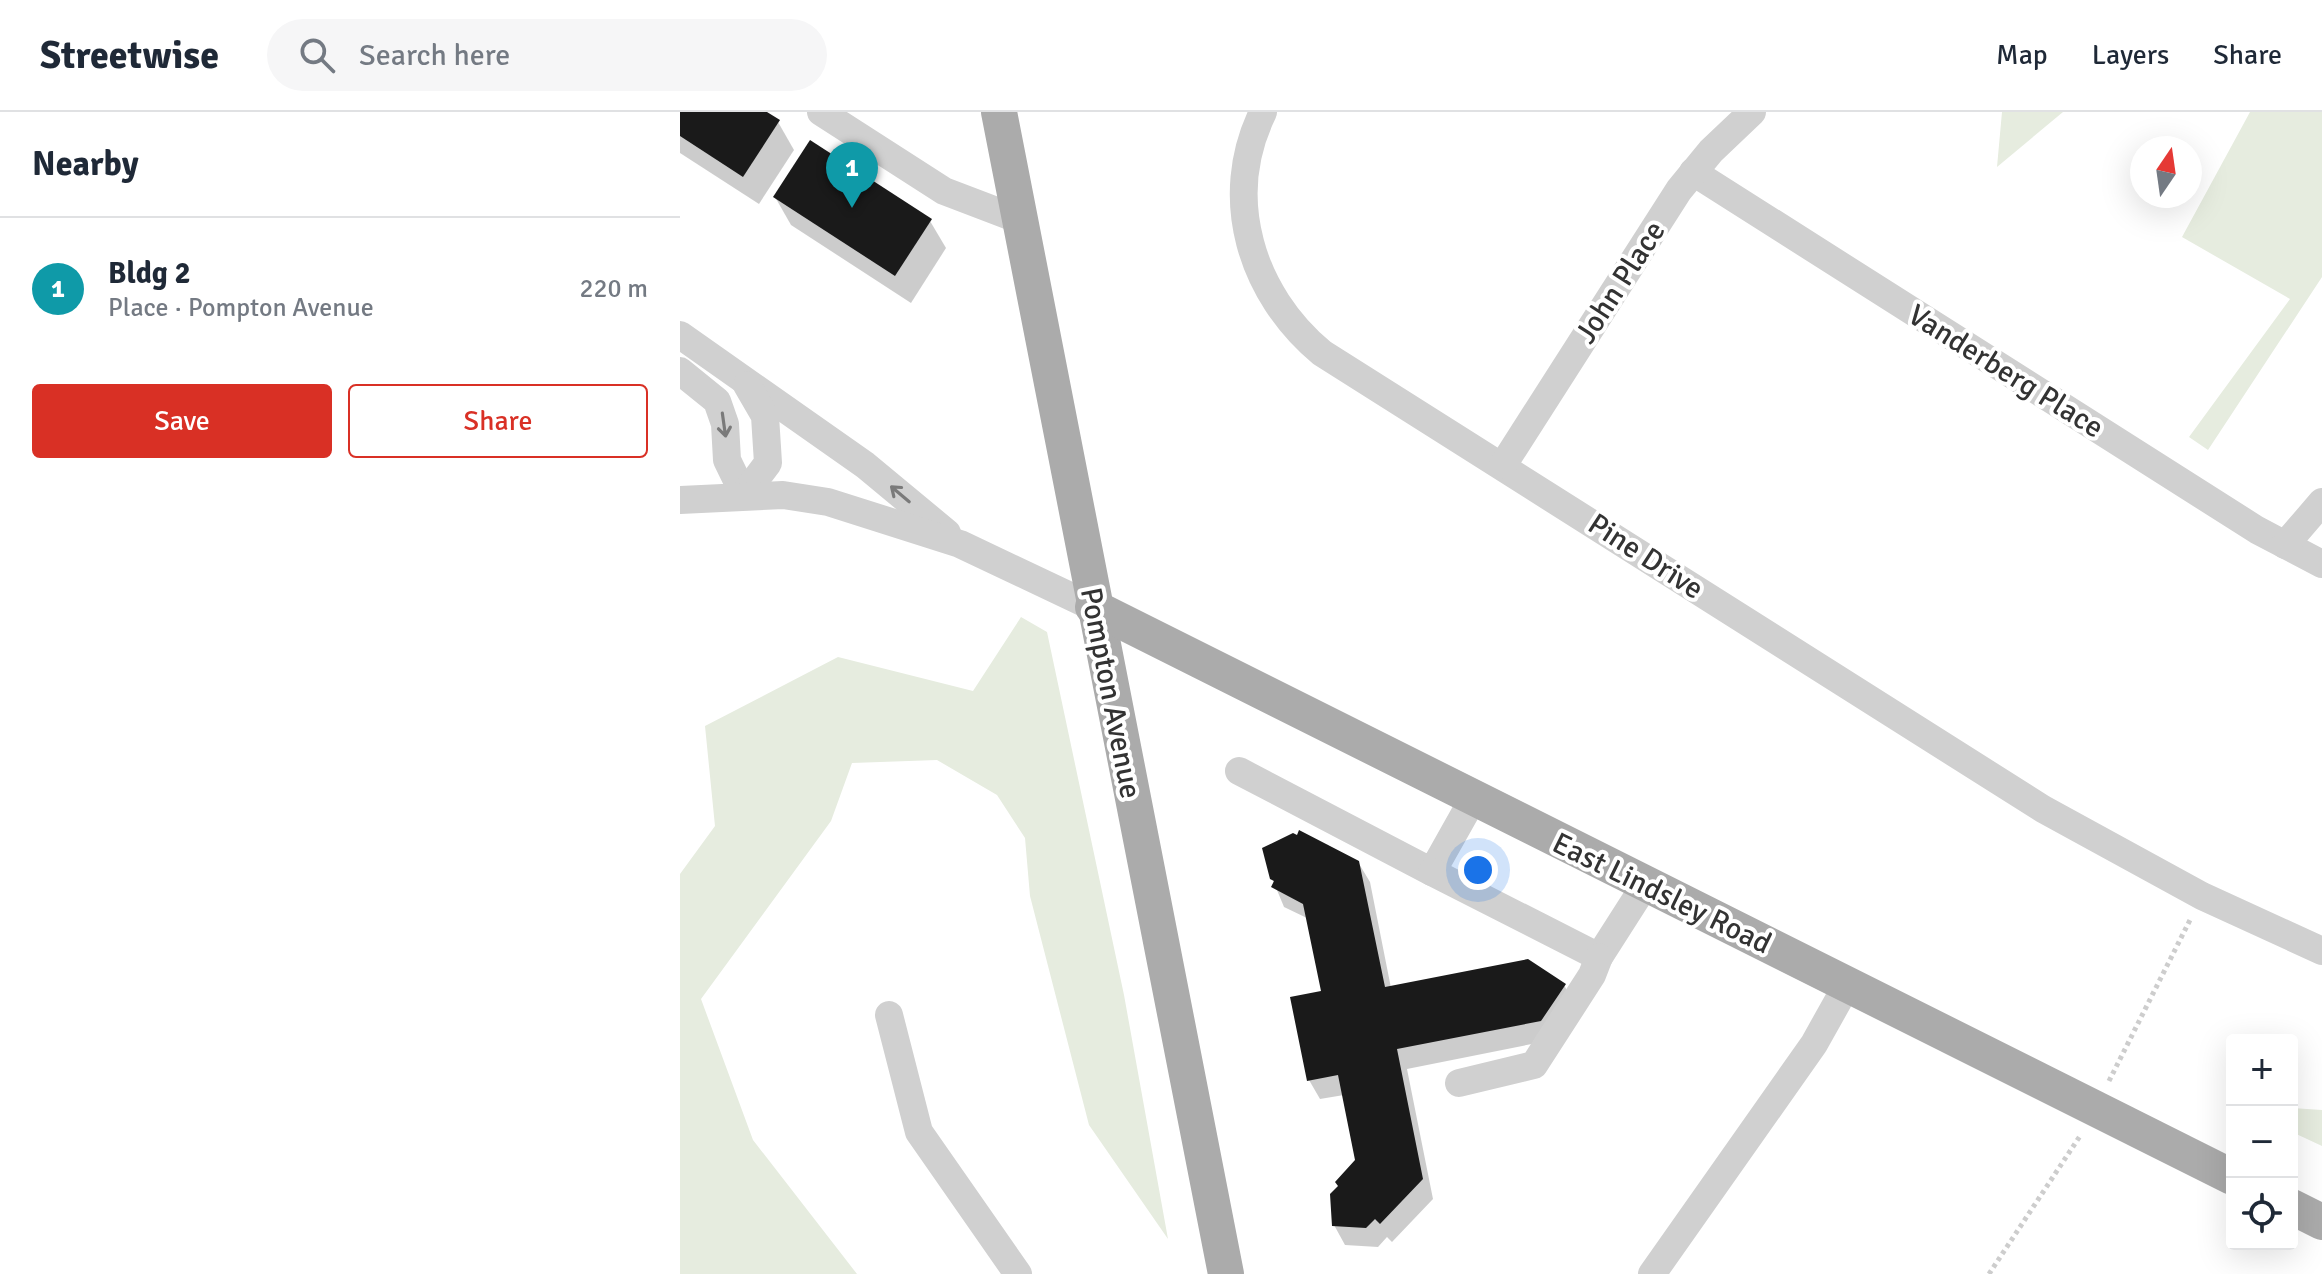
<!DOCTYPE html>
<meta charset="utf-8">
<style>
body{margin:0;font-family:Signika,sans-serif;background:#f6f6f7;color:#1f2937}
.controls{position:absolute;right:24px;bottom:24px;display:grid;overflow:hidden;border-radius:8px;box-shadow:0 8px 32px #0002}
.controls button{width:72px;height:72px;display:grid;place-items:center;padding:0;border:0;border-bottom:2px solid #e0e1e3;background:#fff;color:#1f2937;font:40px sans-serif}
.compass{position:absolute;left:1450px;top:24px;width:72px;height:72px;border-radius:50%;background:#fff;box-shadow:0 8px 32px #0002;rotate:13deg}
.you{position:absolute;left:798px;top:758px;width:28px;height:28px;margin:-20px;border:6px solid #fff;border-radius:50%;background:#1a73e8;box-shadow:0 0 0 12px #1a73e833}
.badge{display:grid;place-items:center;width:52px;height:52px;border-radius:50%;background:#d93025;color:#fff;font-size:26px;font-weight:700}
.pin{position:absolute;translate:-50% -66px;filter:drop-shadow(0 2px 4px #0008)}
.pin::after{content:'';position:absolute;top:42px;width:28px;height:24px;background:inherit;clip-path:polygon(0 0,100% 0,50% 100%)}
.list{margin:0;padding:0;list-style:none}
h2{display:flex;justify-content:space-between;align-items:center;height:104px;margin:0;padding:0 32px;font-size:34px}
h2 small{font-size:26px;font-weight:400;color:#747a83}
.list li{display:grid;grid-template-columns:52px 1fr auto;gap:24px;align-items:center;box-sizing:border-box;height:144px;padding:0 32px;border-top:2px solid #e0e1e3}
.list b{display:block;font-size:30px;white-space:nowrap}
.list p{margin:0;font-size:26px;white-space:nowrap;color:#747a83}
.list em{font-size:26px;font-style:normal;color:#747a83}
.actions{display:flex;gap:16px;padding:24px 32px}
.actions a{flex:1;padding:18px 0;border:2px solid #d93025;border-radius:8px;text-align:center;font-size:28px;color:#d93025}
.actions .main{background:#d93025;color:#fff}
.icon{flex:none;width:44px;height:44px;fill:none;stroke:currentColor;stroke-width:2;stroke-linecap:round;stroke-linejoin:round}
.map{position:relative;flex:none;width:1642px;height:1162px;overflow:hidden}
header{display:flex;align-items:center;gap:48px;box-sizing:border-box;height:112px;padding:0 40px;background:#fff;border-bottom:2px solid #e0e1e3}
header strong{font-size:38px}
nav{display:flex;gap:44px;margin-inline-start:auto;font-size:28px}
.search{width:560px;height:72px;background:#f6f6f7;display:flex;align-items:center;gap:20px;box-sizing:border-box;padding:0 28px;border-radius:44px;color:#747a83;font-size:30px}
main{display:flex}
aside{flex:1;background:#fff}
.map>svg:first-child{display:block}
.green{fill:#e6ecdf}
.shadow{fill:#0003}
.building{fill:#1a1a1a}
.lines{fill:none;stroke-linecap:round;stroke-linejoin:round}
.path{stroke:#cdcdcd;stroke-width:5;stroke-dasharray:4 4;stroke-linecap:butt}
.minor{stroke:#d0d0d0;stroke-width:28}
.major{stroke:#ababab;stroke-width:36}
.oneway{stroke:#7a7a7a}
.labels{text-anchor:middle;stroke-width:8;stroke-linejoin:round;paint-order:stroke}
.street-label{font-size:30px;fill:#333;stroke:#fff}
</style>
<header>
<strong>Streetwise</strong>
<div class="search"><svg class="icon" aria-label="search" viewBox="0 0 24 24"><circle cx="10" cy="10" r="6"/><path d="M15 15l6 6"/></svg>Search here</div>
<nav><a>Map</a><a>Layers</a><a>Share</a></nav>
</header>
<main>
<aside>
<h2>Nearby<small></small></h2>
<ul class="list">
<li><span class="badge" style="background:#0f9aa8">1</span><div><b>Bldg 2</b><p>Place · Pompton Avenue</p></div><em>220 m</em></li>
</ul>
<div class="actions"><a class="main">Save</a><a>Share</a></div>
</aside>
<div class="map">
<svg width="1642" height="1162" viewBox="0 0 1642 1162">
<rect width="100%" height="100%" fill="#fff"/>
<g class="green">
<path d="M1322,0H1383L1317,55Z"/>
<path d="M1570,0H1642V165L1528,338L1509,325L1610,187L1502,125Z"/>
<path d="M341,505L367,520L444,883L488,1127L409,1013L350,784L345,726L317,683L257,648L172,651L151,709L21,887L73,1028L177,1162H0V762L35,714L25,614L158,545L293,579Z"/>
<path d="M1612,996L1642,998V1034L1612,1020Z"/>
</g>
<g class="shadow">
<path d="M0,0H83L98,10L114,38L79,92L0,41Z"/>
<path d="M95,85L250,109L266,136L231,191L111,113Z"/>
<path d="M678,750L690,770L711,876L884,873L895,893L872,928L727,957L753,1087L712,1130L707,1125L698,1135L665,1133L654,1113L677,1049L664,983L640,987L629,968L643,880L629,807L604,795L592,766Z"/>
</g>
<g class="building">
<path d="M0,0H87L100,8L63,65L0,24Z"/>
<path d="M130,28L252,107L215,164L93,85Z"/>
<path d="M619,718L679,749L705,875L848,847L886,872L861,909L717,937L743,1067L700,1112L695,1107L686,1116L652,1114L650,1082L658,1074L655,1070L675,1048L658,963L627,969L610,885L641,879L623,792L591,775L594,769L590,767L582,736L613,721L617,723Z"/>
</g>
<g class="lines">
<g class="path">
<path d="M1429,969L1511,806"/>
<path d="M1309,1162L1400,1024"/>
</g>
<g class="minor">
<path d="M141,0L264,79L340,108"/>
<path d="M583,0C541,86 571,182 642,241L1363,697L1522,784L1642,839"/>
<path d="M1013,60L1577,418L1642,452"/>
<path d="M0,223L185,353L267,421"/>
<path d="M0,259L37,289L45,312L47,348L64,383"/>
<path d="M823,353L999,78L1031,39L1072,0"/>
<path d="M64,383L88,351L85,304L67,273"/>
<path d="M0,388L103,383L148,390L280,432L413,495"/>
<path d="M1605,433L1642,390"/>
<path d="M559,659L752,760L793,687"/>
<path d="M752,760L919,845L965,773"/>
<path d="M209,903L239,1020L338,1162"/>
<path d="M779,971L854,953L912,863L919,845"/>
<path d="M972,1162L1134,932L1167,873"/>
</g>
<g class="major">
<path d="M319,0L546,1162"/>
<path d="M413,495L1552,1065"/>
<path d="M1612,1095L1642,1110"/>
</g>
</g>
<defs><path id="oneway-shaft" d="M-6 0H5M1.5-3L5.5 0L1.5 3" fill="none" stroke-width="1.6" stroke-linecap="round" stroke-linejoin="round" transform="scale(2)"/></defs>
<g class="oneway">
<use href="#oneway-shaft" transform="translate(44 313) rotate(82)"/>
<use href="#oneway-shaft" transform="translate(220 382) rotate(-140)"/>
</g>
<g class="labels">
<g class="street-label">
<text transform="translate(940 170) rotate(-57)" y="10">John Place</text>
<text transform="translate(1326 259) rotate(32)" y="10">Vanderberg Place</text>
<text transform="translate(966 444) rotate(33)" y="10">Pine Drive</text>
<text transform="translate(431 581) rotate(79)" y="10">Pompton Avenue</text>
<text transform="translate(982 781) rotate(26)" y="10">East Lindsley Road</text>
</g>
</g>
</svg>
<div class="controls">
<button>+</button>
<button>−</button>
<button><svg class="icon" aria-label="locate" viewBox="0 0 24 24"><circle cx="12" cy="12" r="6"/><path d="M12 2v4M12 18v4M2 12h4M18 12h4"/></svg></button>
</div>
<svg class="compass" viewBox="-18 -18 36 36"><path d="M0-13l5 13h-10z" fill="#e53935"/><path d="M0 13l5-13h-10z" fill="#747a83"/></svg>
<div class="you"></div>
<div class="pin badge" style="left:172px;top:96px;background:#0f9aa8">1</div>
</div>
</main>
